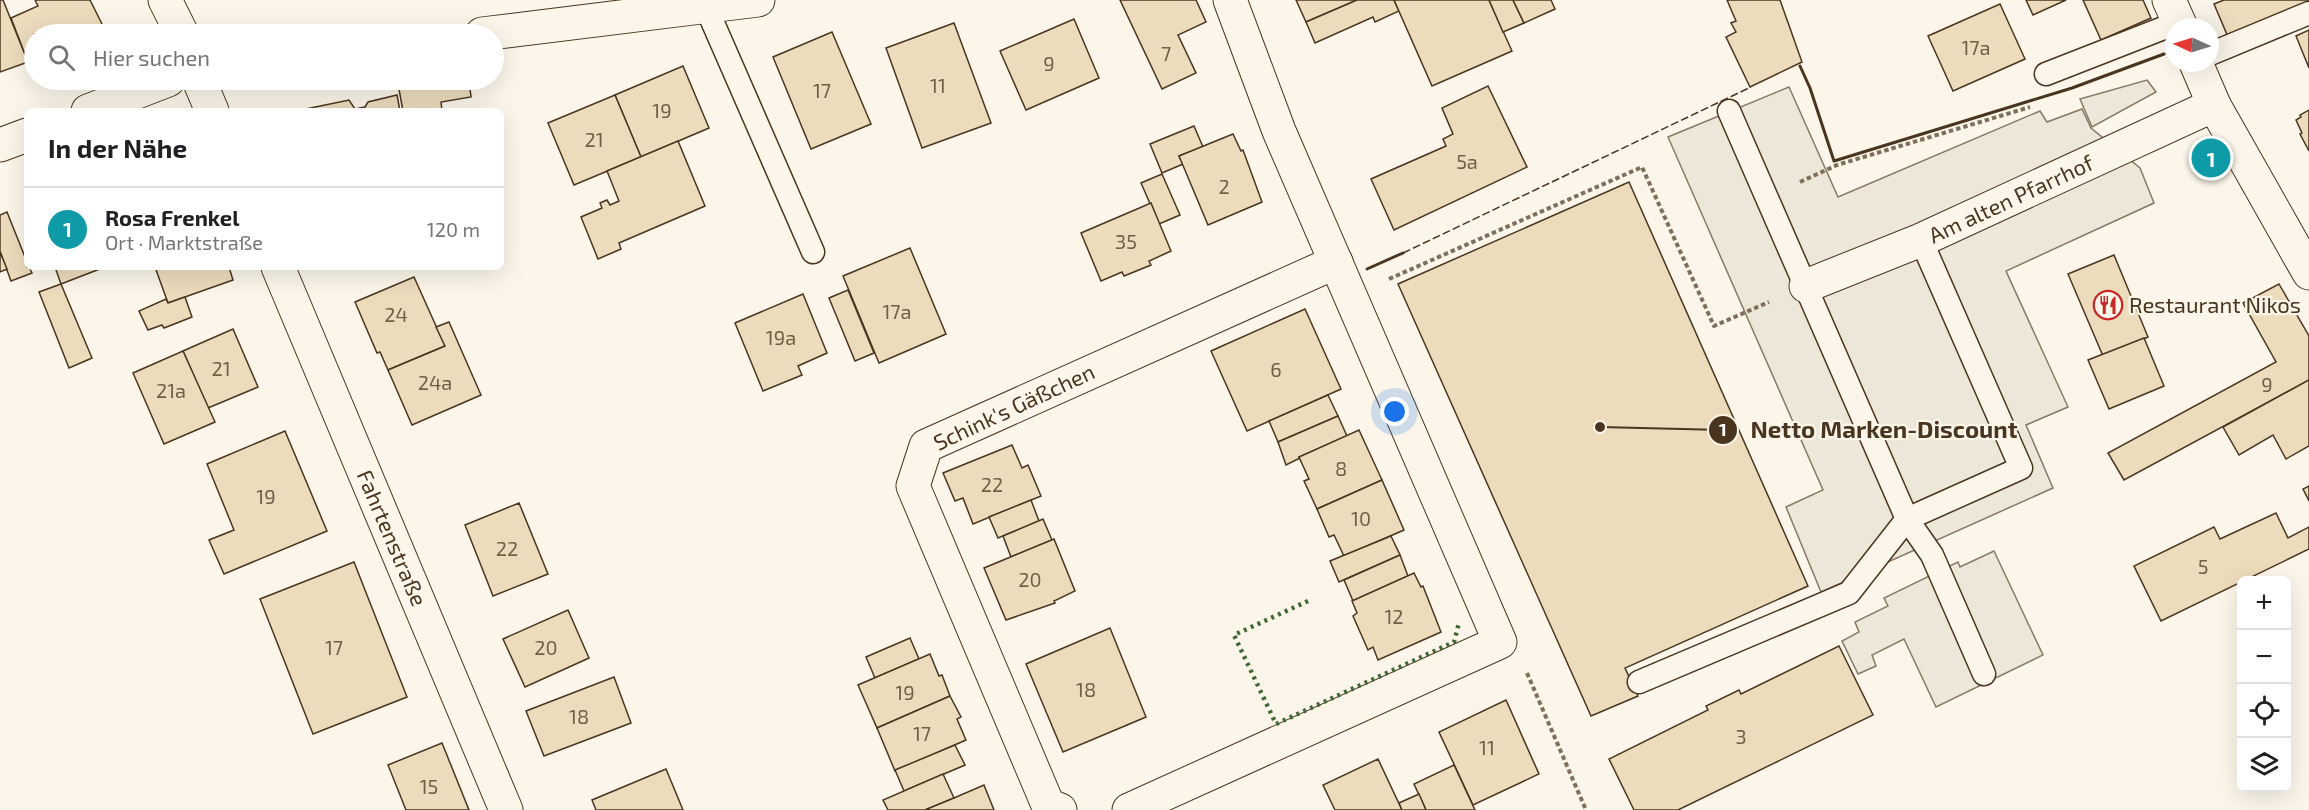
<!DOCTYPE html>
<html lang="de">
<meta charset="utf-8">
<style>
body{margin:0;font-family:"Exo 2",sans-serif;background:#f2f2f2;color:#202124}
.controls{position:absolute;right:18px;bottom:18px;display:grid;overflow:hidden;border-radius:9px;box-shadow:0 6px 24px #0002}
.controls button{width:54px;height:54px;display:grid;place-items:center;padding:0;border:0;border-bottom:2px solid #e0e0e0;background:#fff;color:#202124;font:30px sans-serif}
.compass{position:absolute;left:2165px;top:18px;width:54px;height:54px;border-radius:50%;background:#fff;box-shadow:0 6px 24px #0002;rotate:274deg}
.you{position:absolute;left:1395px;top:412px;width:21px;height:21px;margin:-15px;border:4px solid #fff;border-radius:50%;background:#1a73e8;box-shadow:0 0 0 9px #1a73e833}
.badge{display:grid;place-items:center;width:39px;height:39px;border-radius:50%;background:#b45309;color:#fff;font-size:20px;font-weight:700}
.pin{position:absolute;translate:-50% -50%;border:3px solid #fff;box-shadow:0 2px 6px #0006}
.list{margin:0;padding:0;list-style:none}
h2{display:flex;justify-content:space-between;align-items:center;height:78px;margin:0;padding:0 24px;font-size:26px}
h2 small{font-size:20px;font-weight:400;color:#757577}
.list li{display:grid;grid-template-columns:39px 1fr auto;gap:18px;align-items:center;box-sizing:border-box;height:84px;padding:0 24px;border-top:2px solid #e0e0e0}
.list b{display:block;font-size:22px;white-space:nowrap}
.list p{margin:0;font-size:20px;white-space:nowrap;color:#757577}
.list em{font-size:20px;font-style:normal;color:#757577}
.icon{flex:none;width:33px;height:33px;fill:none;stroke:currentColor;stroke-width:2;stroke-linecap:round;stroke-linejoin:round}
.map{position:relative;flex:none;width:2309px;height:810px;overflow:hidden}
.search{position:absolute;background:#fff;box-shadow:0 6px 24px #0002;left:24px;top:24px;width:480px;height:66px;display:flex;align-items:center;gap:15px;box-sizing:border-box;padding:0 21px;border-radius:33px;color:#757577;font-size:22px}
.panel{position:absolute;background:#fff;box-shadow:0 6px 24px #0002;left:24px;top:108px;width:480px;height:162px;border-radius:9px}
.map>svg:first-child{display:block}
.green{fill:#ede6d9;stroke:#887966;stroke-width:1.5}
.parking{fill:#ede7d9;stroke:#887966;stroke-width:1.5}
.building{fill:#ecdcbc;stroke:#4a3520;stroke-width:1.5}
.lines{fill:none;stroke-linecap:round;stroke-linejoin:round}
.service-casing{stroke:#4a3520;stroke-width:25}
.minor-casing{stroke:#4a3520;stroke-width:35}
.tertiary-casing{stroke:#4a3520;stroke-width:35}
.path{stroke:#7f6f5c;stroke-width:4;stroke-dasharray:4.5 3;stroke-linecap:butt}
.service{stroke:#fbf6e9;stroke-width:22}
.minor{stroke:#fbf6e9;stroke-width:33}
.tertiary{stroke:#fbf6e9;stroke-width:33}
.hedge{stroke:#436837;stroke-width:4.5;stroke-dasharray:3 4.5;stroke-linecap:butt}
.fence{stroke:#4a3520;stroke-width:1.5;stroke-dasharray:8 3;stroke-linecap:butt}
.wall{stroke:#4a3520;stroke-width:3}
.labels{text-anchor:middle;stroke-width:4.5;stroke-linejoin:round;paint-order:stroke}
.number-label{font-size:20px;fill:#725f47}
.street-label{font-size:22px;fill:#4a3520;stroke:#fbf6e9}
.poi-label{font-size:22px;fill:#4a3520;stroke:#fbf6e9;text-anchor:start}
.leader{fill:none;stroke:#4a3520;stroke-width:2}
.callout-dot{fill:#4a3520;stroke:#fbf6e9;stroke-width:2}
.mark-label{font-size:18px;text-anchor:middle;font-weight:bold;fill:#fff}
.callout-label{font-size:24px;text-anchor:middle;font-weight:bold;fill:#4a3520;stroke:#fbf6e9;stroke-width:4.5;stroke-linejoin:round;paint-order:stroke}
</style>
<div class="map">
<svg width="2309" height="810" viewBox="0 0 2309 810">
<rect width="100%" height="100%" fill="#fbf6e9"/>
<path class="green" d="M2147,80L2156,92L2092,127L2080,99Z"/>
<g class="parking">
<path d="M1789,87L1838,197L2040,111L2047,122L2082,109L2091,128L2140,168L2154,203L2006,271L2068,407L2026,425L2053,488L1821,592L1786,507L1823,490L1668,137Z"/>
<path d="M1994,551L2043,655L1936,707L1904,639L1872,655L1876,666L1858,674L1842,641L1859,632L1855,622L1888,606L1884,598L1958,562L1960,567Z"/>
</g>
<g class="building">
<path d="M0,0H3L28,62L0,72Z"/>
<path d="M35,0H90L105,30L94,34H34V59L28,62L11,18L38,6Z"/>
<path d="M1120,0H1196L1206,22L1178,35L1196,73L1162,89Z"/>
<path d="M1296,0H1357L1306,22Z"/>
<path d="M1357,0H1394L1399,11L1375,22L1373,17L1315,43L1306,22Z"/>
<path d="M1394,0H1489L1512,51L1432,86Z"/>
<path d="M1489,0H1513L1524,23L1503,32Z"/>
<path d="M1513,0H1551L1555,9L1524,23Z"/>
<path d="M1727,0H1780L1802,62L1750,87L1726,37L1736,32L1731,23L1736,21Z"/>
<path d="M2026,0H2066L2033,15Z"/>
<path d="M2083,0H2143L2151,18L2101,40Z"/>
<path d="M2224,0H2309V3L2228,37L2214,4Z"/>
<path d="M2000,4L2025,59L1953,91L1928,36Z"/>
<path d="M1074,19L1099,78L1026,110L1000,51Z"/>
<path d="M954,23L991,123L922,148L886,48Z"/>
<path d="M2309,30V68L2296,36Z"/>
<path d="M832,32L871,124L811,149L773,57Z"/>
<path d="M683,66L709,128L641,157L615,95Z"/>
<path d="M424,80H469L471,97L441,102L442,111H403L398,84Z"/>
<path d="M1488,86L1527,167L1394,230L1371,179L1446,146L1443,139L1453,134L1442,108Z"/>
<path d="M397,95L400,111H296L349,100L355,109L365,107L368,102Z"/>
<path d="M615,95L641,157L574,185L548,123Z"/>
<path d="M2309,110V151L2300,134L2302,133L2296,120L2301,117L2300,115Z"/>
<path d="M1194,126L1203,147L1179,156L1183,164L1162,173L1150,144Z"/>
<path d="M1233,134L1241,151L1243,150L1262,202L1208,225L1179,156Z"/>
<path d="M678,141L705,206L619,243L621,249L598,259L581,217L602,208L600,203L607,200L610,205L619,201L607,171Z"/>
<path d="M1162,174L1180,215L1159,224L1141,183Z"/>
<path d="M1629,182L1808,586L1625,668L1638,696L1591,716L1398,284Z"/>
<path d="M1151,203L1171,251L1149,261L1151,265L1124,276L1122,272L1101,281L1081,233Z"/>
<path d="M7,212L27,262V267H29L32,273L11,281L0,251V215Z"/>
<path d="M910,248L946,334L879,363L843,276Z"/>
<path d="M0,252L7,269L0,272Z"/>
<path d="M2114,255L2148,337L2103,356L2068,274Z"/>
<path d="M55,267H105L61,284Z"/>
<path d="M155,267H229L233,280L168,303Z"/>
<path d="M414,277L445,346L388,370L380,352L377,353L355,302Z"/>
<path d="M61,284L92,358L69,368L39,292Z"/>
<path d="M2279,284L2309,336V380L2124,480L2108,453L2276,362L2243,303Z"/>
<path d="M848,290L874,353L855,361L829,298Z"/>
<path d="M803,294L827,353L798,366L802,375L763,391L735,323Z"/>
<path d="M185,297L192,317L164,328L162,325L148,330L139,311L166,299L168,303Z"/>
<path d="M1305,309L1341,389L1247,431L1211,351Z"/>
<path d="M449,322L481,395L412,425L388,370L445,346L436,327Z"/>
<path d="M233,329L258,387L208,408L183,351Z"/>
<path d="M2144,338L2164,386L2109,409L2088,360Z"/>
<path d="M183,351L215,422L164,444L133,373Z"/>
<path d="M2309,380V446L2286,459L2273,435L2239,455L2223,427Z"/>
<path d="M1328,395L1338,416L1278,442L1269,421Z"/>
<path d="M1338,416L1347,436L1299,457L1300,458L1286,465L1278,442Z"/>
<path d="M1359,430L1382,480L1317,509L1304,481L1309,479L1299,457Z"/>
<path d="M285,431L327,531L224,574L209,540L234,530L207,464Z"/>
<path d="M1012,445L1022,468L1028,465L1041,496L973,524L963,498L955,501L943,473Z"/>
<path d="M1382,480L1404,530L1344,556L1334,535L1329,537L1317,509Z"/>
<path d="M2309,486V501L2303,489Z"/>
<path d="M1031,500L1039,521L998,538L989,517Z"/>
<path d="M519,503L548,574L493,596L465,525Z"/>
<path d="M2276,513L2288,538L2309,527V549L2161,621L2134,566L2214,527L2220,539Z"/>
<path d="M1043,519L1052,540L1011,557L1003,536Z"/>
<path d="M1391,536L1400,555L1339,582L1330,561Z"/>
<path d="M1054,539L1075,591L1054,601L1055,603L1006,620L984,568Z"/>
<path d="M1400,555L1408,576L1353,601L1344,580Z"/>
<path d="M354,562L407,697L313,734L260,599Z"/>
<path d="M1414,573L1421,587L1423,586L1441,632L1378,660L1373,647L1368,650L1353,616L1357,613L1352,601Z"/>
<path d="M568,610L589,658L525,687L503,639Z"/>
<path d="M1110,628L1146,717L1063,752L1026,664Z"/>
<path d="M910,638L919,659L875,678L866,657Z"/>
<path d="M1839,646L1873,715L1678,810H1634L1609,759L1708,710L1706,706L1739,690L1741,694Z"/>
<path d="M930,654L939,676L942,675L950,696L877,728L858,685Z"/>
<path d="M614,677L631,723L544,756L526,711Z"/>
<path d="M950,696L961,717L957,719L966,740L895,771L877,728Z"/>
<path d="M1506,700L1539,774L1473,805L1439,732Z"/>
<path d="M442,743L469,810H406L388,765Z"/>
<path d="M955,745L965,765L904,791L895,770Z"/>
<path d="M1378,759L1402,810H1335L1323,785Z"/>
<path d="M1454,765L1475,810H1426L1414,784Z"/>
<path d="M666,769L683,810H596L592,800Z"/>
<path d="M943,774L954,798L925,810H888L883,800Z"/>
<path d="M984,785L994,810H925L954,798Z"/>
<path d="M1419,794L1426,810H1402L1399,803Z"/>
</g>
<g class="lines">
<g class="service-casing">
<g id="service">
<path d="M706,7L813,252"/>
<path d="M2210,54L2309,13"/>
<path d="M2046,74L2179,22"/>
<path d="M1729,111L1907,519L2021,468L1921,240"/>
<path d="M1639,682L1849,593L1907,519L1932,555L1984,674"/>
</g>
</g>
<g class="minor-casing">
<g id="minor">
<path d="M165,0L182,34"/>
<path d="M482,34L758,0"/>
<path d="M199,80L212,111"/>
<path d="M88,111L168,80"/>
<path d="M0,145L27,135"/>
<path d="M278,267L506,810"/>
<path d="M1806,286L1921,240L2214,105"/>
<path d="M1060,810L1048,805L913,486L926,446L1336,262"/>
<path d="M1129,810L1500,642L1279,131L1230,0"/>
</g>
</g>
<g class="tertiary-casing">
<g id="tertiary">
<path d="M2169,0L2181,27"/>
<path d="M2196,63L2214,105L2309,273"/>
</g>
</g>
<g class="path">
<path d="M1800,182L1837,165L2030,107"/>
<path d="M1389,279L1642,167L1714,326L1769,302"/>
<path d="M1527,673L1586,810"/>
</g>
<use href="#service" class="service"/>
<use href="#minor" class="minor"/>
<use href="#tertiary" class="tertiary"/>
<path class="hedge" d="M1308,601L1234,635L1276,724L1454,642L1459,623"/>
<path class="fence" d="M1403,253L1751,87"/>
<g class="wall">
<path d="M1800,66L1810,88L1834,161L2072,88L2164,54"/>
<path d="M1367,269L1403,253"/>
</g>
</g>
<defs>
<g id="restaurant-ring" transform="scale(1.5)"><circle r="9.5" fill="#fbf6e9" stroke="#c62828" stroke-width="1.5"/><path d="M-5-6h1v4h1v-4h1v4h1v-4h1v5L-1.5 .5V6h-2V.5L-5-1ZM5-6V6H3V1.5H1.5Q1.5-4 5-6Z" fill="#c62828"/></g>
</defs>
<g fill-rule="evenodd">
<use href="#restaurant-ring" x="2108" y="305"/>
</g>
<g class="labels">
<g class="number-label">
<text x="1976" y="55">17a</text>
<text x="1166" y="61">7</text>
<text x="1049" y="71">9</text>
<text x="938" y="93">11</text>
<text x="822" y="98">17</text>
<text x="662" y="118">19</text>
<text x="594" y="147">21</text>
<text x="1467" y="169">5a</text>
<text x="1224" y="194">2</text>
<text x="1126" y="249">35</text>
<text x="897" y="319">17a</text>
<text x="396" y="322">24</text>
<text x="781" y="345">19a</text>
<text x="221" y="376">21</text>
<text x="1276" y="377">6</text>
<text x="435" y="390">24a</text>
<text x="2267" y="392">9</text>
<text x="171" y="398">21a</text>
<text x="1341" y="476">8</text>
<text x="992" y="492">22</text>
<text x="266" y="504">19</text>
<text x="1361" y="526">10</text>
<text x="507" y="556">22</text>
<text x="2203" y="574">5</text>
<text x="1030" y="587">20</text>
<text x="1394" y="624">12</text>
<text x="334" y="655">17</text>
<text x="546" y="655">20</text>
<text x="1086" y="697">18</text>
<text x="905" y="700">19</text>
<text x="579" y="724">18</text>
<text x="922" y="741">17</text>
<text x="1741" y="744">3</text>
<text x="1487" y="755">11</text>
<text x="429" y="794">15</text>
</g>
<g class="street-label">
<text transform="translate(2011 199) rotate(-25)" y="8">Am alten Pfarrhof</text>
<text transform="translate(1014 407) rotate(-25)" y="8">Schink's Gäßchen</text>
<text transform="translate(392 538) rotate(67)" y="8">Fahrtenstraße</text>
</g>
<g class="poi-label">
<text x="2129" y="313">Restaurant Nikos</text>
</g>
</g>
<path class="leader" d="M1600 427L1723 430"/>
<g class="callout-dot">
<circle cx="1600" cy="427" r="6"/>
<circle cx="1723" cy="430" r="15"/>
</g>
<g class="mark-label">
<text x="1723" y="436">1</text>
</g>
<g class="callout-label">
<text x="1884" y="438">Netto Marken-Discount</text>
</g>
</svg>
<div class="controls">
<button>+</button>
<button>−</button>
<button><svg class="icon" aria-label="locate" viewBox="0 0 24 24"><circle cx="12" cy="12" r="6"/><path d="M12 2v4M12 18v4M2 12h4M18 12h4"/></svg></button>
<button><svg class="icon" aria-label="layers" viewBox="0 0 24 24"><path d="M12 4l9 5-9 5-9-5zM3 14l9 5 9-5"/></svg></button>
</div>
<svg class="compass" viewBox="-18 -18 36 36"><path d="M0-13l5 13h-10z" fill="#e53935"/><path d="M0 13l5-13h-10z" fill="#757577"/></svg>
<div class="you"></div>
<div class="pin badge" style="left:2211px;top:158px;background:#0f9aa8">1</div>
<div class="search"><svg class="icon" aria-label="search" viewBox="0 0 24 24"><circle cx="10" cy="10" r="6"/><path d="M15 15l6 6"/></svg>Hier suchen</div>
<section class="panel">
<h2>In der Nähe<small></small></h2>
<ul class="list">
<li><span class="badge" style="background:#0f9aa8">1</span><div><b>Rosa Frenkel</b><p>Ort · Marktstraße</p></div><em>120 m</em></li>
</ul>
</section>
</div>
